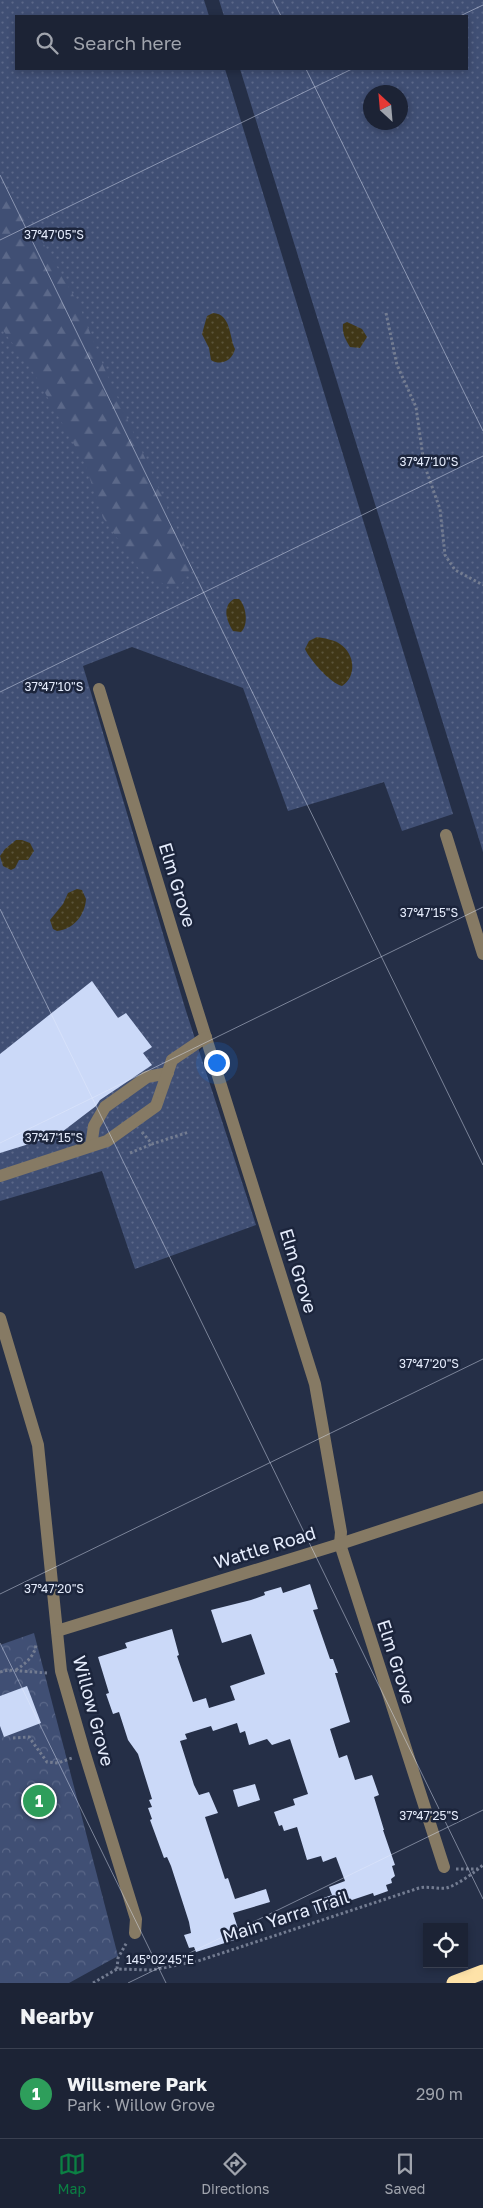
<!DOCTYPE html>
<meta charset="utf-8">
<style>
body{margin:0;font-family:"Golos Text",sans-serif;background:#252b3d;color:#f1f3f6}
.controls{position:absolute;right:15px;bottom:15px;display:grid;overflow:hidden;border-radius:0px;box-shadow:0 2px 8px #0003}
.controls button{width:45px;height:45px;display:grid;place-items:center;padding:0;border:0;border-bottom:1px solid #3a4050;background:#1c2335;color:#f1f3f6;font:25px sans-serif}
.compass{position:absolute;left:363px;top:85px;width:45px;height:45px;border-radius:50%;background:#1c2335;box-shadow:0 2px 8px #0003;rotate:334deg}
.you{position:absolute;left:216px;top:1062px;width:18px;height:18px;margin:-12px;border:4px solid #fff;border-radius:50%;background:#1a73e8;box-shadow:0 0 0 8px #1a73e833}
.badge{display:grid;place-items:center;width:32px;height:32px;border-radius:50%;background:#0b8043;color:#fff;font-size:16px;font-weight:700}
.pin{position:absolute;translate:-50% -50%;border:2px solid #fff;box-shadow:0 1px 5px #0006}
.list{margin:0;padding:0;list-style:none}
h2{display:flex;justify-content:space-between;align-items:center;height:65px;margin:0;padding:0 20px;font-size:21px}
h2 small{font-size:16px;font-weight:400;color:#a0a4ad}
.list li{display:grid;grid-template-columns:32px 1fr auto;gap:15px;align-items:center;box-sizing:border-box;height:90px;padding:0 20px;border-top:1px solid #3a4050}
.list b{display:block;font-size:19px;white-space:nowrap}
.list p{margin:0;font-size:16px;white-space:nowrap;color:#a0a4ad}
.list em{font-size:16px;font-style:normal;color:#a0a4ad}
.icon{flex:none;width:28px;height:28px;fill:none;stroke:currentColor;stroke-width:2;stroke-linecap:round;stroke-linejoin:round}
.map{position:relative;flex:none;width:483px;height:1983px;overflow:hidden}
.search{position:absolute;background:#1c2335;box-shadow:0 2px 8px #0003;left:15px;right:15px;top:15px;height:55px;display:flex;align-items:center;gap:12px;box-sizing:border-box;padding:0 18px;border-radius:0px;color:#a0a4ad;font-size:19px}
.sheet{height:155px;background:#1c2335}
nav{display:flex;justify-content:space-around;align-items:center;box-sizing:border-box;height:70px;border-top:1px solid #3a4050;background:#1c2335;font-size:14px;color:#a0a4ad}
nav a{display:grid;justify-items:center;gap:2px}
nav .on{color:#0b8043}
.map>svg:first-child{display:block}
.grass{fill:url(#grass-dots);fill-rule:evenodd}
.forest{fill:url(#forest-firs)}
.sand{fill:url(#sand-dots)}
.park{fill:url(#park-crowns)}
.building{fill:#cbd9f8}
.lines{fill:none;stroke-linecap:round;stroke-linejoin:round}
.path{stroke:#737c91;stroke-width:3;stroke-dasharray:2.5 2.5;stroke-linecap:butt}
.minor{stroke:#867a64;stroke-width:12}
.highway{stroke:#fee2a8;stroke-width:15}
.ticks{fill:none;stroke:#e5ecfc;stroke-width:1;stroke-opacity:0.45}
.labels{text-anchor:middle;stroke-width:5;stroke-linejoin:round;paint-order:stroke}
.street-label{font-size:18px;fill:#e5ecfc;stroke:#1c253c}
.ticks-label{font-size:12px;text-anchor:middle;fill:#e5ecfc;stroke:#1c253c;stroke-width:5;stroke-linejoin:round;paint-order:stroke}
</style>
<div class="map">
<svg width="483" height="1983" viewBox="0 0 483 1983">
<defs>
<pattern id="grass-dots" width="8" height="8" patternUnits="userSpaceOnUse" patternTransform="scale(1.25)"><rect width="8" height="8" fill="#404f74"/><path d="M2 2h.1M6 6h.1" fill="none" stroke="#5b6889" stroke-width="1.8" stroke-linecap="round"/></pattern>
<pattern id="forest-firs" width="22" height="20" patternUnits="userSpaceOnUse" patternTransform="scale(1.25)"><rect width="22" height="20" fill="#404f74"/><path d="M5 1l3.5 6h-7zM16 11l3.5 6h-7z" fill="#5b6889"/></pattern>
<pattern id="sand-dots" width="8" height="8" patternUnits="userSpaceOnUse" patternTransform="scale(1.25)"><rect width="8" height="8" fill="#403717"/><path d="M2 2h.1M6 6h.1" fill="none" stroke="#5b543a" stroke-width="1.8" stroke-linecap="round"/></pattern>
<pattern id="park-crowns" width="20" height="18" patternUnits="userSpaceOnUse" patternTransform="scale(1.25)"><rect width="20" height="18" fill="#404f74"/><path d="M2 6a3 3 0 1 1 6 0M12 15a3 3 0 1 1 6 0" fill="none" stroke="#5b6889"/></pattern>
</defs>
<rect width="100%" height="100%" fill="#252f47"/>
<g class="grass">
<path d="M0,0H204L209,16H16V69H225L453,814L402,831L384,782L288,811L243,688L132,647L83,666L186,1011L256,1225L135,1269L102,1171L0,1201Z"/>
<path d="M219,0H483V852L240,69H467V16H224ZM370,92H400V122H370Z"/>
</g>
<path class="forest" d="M0,190H5L24,210L79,305L105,370L190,557L189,572L182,583L165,585L139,569L103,518L85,464L35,375L0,326Z"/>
<g class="sand">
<path d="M213,313C231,314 229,336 235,349C232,361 221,366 211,360L209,348L202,334L207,316Z"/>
<path d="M347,322L362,329L367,337L360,348L350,347C345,339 342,333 343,324Z"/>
<path d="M234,599H239C246,605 249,625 241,632L233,631C226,620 222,606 234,599Z"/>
<path d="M317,637C324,638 334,640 340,644C355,654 357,676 342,686C330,683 310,660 305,649L309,641Z"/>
<path d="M16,840H22L30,843L34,851L28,860H19L15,868L11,870L3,866L0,856L5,849Z"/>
<path d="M77,889L82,890L86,899C85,915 74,929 57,931L53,929L50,920L63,904L68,893Z"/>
</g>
<path class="park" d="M34,1633L118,1956L69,1983H0V1645Z"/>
<g class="building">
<path d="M92,981L118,1018L126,1013L152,1047L143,1053L152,1065L100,1100L96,1106L58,1135L0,1153V1054Z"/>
<path d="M310,1584L318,1609L313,1610L330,1659H333L338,1673H335L350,1722L330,1729L339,1758L347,1755L355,1780L372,1775L379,1795L374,1797L384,1830H383L395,1865L392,1866L395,1876L391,1879L392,1883L386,1885L388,1891L374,1896L373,1893L340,1904V1906L317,1914L312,1902L332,1895L329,1887L345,1881L336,1857L323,1862L321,1856L307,1860L297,1827L284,1831L282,1825L279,1826L274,1812L295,1805L293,1799L308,1794L290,1739L272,1745L267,1739L249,1745L245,1731L240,1733L237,1723L213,1731L211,1726L185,1734L187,1739L180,1741L194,1785L199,1795L209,1792L218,1813L205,1817L225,1879L228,1878L235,1899L266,1889L270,1902L233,1913L241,1938L196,1952L194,1947L189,1948L184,1935L191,1933L189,1922L171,1866L167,1857L164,1858L150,1820L152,1819L148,1808L152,1807L149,1800L152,1799L138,1754L128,1740L119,1712L113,1714L106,1694L109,1693L98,1657L127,1648L125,1643L172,1629L179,1655L177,1656L193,1702L206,1698L209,1708L235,1700L230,1686L265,1674L251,1634L222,1643L211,1610L251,1600L265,1595L264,1592L281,1587L283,1593Z"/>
<path d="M27,1686L41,1723L4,1737L0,1726V1696Z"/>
<path d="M255,1784L260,1800L238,1807L233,1790Z"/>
</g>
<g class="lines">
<g class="path">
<path d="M386,313L397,365L416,407L424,464L440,509L445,555L455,570L483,585"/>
<path d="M142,1132L152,1144L189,1132"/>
<path d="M130,1153L152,1144"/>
<path d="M16,1670C26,1663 35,1656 36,1644"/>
<path d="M0,1672L8,1670L47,1673"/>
<path d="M13,1738L29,1737L47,1762L58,1763L72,1758"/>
<path d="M456,1869H478"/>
<path d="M117,1969L118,1958L127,1942"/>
<path d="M93,1983L117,1969L152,1970L198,1961L419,1888C428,1886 437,1889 446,1888C456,1886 475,1872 483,1865"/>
</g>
<g class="minor">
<path d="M99,689L173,933L315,1384L341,1532L340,1544L444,1867"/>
<path d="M446,835L483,954"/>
<path d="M91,1146L94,1126L105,1107L147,1077L168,1073"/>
<path d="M0,1176L107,1141L156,1106L172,1060L206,1037"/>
<path d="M0,1318L38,1445L61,1671L84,1751L136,1919L135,1933"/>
<path d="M57,1631L340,1544L483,1497"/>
</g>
<path class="highway" d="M454,1983L483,1972"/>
</g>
<path class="ticks" d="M273,0L281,16M460,16L483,5M306,69L483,431M0,175L483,1165M0,240L352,69M0,692L483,456M0,909L483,1899M0,1143L483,907M0,1594L483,1359M0,1643L166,1983M128,1983L483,1810"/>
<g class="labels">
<g class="street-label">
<text transform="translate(177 885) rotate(73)" y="6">Elm Grove</text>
<text transform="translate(298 1271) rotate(73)" y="6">Elm Grove</text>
<text transform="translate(265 1548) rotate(-17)" y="6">Wattle Road</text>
<text transform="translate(396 1662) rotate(72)" y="6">Elm Grove</text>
<text transform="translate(93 1711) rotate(75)" y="6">Willow Grove</text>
<text transform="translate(286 1917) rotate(-18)" y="6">Main Yarra Trail</text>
</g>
</g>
<g class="ticks-label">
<text x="54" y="239">37°47'05"S</text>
<text x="429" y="466">37°47'10"S</text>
<text x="54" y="691">37°47'10"S</text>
<text x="429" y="917">37°47'15"S</text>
<text x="54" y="1142">37°47'15"S</text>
<text x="429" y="1368">37°47'20"S</text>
<text x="54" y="1593">37°47'20"S</text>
<text x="429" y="1820">37°47'25"S</text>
<text x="160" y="1964">145°02'45"E</text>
</g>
</svg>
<div class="controls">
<button><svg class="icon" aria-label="locate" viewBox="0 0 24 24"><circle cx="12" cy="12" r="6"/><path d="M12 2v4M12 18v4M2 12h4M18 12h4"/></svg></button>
</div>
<svg class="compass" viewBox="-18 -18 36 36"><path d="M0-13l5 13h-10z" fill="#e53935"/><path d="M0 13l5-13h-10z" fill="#a0a4ad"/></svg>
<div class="you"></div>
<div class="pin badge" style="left:39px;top:1801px;background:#2e9e5b">1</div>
<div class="search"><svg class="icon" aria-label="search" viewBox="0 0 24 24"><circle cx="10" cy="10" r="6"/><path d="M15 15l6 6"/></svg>Search here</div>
</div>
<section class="sheet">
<h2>Nearby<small></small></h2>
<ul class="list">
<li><span class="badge" style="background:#2e9e5b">1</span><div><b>Willsmere Park</b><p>Park · Willow Grove</p></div><em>290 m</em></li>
</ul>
</section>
<nav>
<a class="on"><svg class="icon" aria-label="map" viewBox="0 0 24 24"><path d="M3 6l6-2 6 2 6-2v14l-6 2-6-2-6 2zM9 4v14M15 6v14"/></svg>Map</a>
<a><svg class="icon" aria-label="directions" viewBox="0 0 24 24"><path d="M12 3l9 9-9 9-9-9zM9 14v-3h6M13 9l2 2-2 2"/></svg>Directions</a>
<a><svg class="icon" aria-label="saved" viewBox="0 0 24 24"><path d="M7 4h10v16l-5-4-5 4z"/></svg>Saved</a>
</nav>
